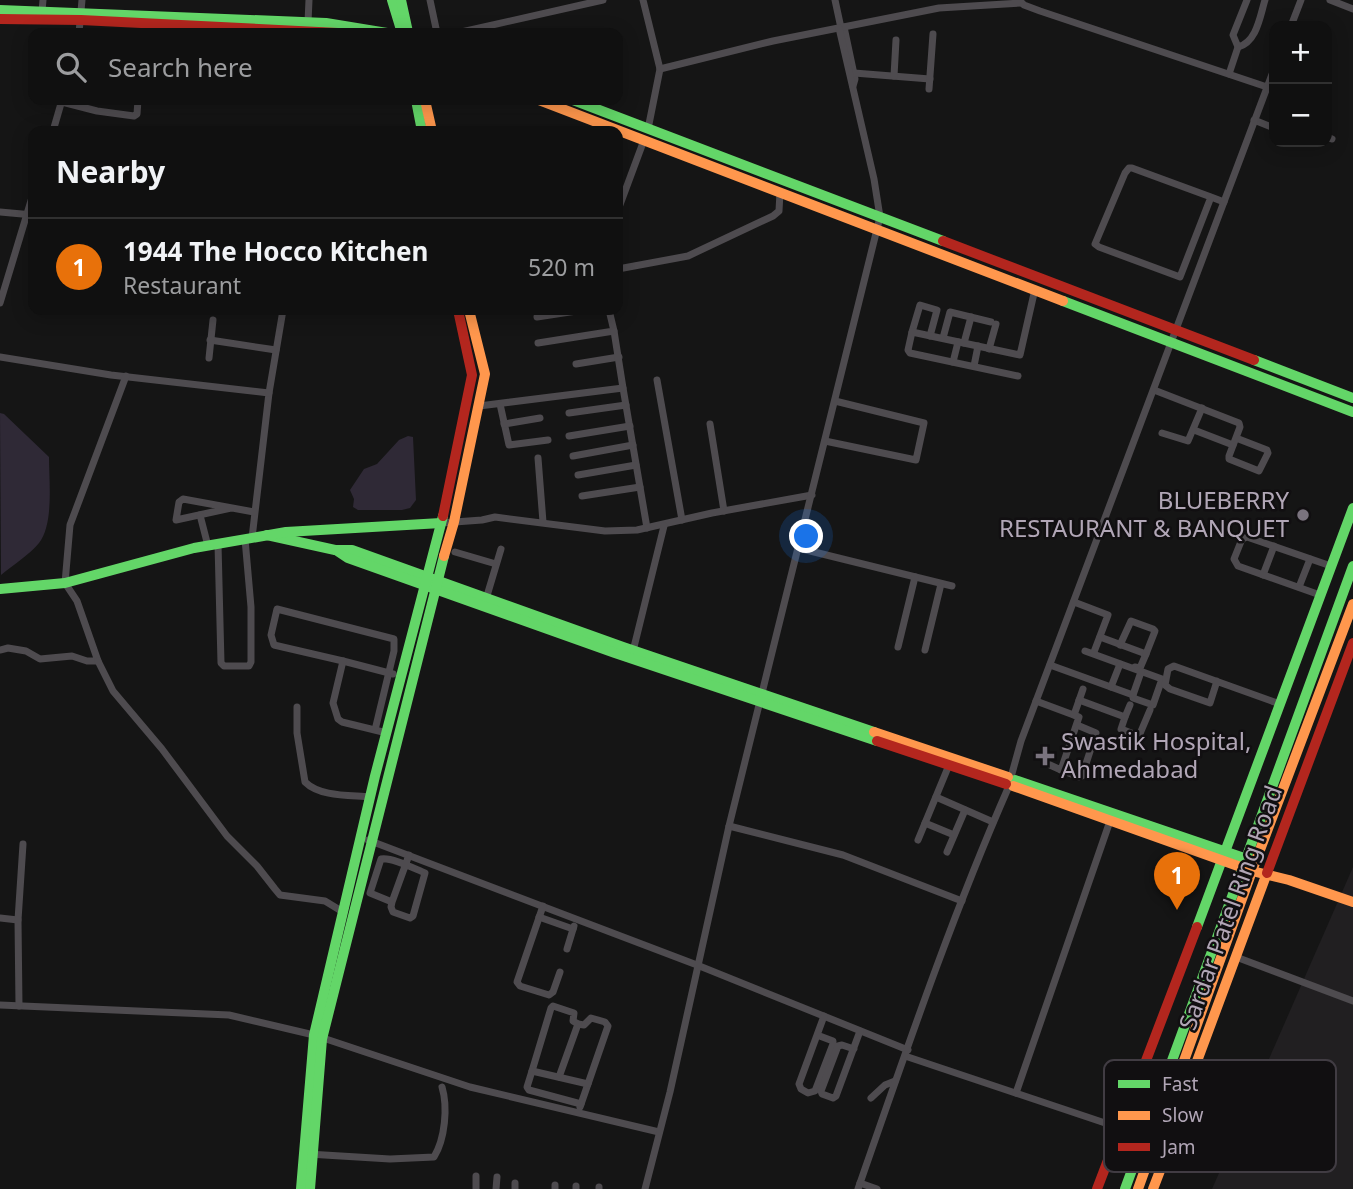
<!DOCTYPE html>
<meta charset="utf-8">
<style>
body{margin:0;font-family:"Noto Sans",sans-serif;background:#1e1e1e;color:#f1f3f6}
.controls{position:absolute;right:21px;top:21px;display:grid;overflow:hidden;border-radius:14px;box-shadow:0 4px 18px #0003}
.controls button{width:63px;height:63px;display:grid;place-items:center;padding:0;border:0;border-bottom:2px solid #303030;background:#101010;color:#f1f3f6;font:35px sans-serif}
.you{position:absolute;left:807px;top:537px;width:24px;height:24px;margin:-18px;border:5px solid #fff;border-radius:50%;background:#1a73e8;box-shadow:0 0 0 10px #1a73e833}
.badge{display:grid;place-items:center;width:46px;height:46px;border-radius:50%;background:#0b8043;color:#fff;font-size:23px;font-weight:700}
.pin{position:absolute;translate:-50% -58px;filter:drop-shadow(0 2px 4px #0008)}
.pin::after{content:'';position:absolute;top:37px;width:24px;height:21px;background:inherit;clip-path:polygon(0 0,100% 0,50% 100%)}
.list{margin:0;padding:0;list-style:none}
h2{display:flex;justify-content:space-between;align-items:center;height:91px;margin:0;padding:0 28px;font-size:30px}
h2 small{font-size:23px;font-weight:400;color:#9c9d9f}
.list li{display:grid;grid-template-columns:46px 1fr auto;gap:21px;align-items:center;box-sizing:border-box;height:98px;padding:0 28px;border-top:2px solid #303030}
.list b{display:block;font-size:26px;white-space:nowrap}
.list p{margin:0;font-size:23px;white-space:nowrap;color:#9c9d9f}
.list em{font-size:23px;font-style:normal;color:#9c9d9f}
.icon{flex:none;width:38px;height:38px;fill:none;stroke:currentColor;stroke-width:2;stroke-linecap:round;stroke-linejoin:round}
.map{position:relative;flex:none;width:1353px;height:1189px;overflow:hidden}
.search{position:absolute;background:#101010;box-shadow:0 4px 18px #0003;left:28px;top:28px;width:595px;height:77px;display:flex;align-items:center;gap:18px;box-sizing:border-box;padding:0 24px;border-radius:14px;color:#9c9d9f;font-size:26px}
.panel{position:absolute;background:#101010;box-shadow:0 4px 18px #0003;left:28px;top:126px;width:595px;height:189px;border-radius:14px}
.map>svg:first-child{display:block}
.built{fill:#211f21}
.water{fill:#2f2936}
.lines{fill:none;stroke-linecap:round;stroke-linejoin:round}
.street{stroke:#4e4b4f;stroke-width:7}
.fast{stroke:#63d668;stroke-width:10}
.slow{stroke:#ff974d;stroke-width:10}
.jam{stroke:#b3261e;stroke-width:10}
.poi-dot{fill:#7a737e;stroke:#110f11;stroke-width:2.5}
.labels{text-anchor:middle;stroke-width:5;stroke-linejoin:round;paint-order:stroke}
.poi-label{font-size:24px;fill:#b1a6b6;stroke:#110f11;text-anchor:end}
.street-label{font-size:24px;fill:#b1a6b6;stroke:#110f11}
.key{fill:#110f11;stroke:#413c43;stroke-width:2}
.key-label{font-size:19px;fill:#b1a6b6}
</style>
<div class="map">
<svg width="1353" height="1189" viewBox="0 0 1353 1189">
<rect width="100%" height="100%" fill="#151515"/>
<path class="built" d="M1353,867V1189H1212Z"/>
<g class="water">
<path d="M0,413L4,414L49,457C49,481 54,524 39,543C29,555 13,565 1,575Z"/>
<path d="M408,436L413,437L416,500L410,508L402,510H358L353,507L354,499L350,490L364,469L377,464L399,440Z"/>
</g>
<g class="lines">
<g class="street">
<path d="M430,0L437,33"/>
<path d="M643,0L660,69L648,129"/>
<path d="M835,0L841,28"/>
<path d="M1330,0L1353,9"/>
<path d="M1020,1L1024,5L1040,11L1267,87"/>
<path d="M42,11L43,0"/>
<path d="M308,22L309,0"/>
<path d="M1291,26L1301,0"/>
<path d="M844,27L855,79L853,86"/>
<path d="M79,33L82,0"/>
<path d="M457,33L603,0"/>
<path d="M1238,47C1257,42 1260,16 1265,0"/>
<path d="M660,69L773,41L939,8L1021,3"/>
<path d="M854,73L930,79"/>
<path d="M1229,74L1238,47L1233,35L1247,0"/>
<path d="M894,76L896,40"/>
<path d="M929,89L933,34"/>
<path d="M62,102L97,111L134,116L137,114L138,100"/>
<path d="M1254,120L1274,128"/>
<path d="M53,131L62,100"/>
<path d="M1327,137L1332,139"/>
<path d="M1211,197L1180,277L1099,247L1095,244L1125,173L1129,168H1132L1211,197L1224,202"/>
<path d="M618,210L644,140"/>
<path d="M0,212L33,215"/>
<path d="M618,269L688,256L773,216L779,211L780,192"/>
<path d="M0,303L33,194"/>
<path d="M537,317L583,310"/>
<path d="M912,332L920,305L937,310L930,336"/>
<path d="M943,338L950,312L991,322"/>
<path d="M210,340L276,350"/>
<path d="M538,343L614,331L609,310"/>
<path d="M964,343L971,317"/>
<path d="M989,349L996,324"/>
<path d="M0,357L111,375L269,393L252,538"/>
<path d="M209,358L213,320"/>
<path d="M953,362L958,342"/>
<path d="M576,364L619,357"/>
<path d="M974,366L978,346"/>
<path d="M1018,376L910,353L908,350L912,332L1020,355L1035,289"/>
<path d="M657,380L682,520"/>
<path d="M623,388L647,528"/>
<path d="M1154,390L1239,423L1240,427L1229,456V459L1259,471L1268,453L1267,450L1236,438"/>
<path d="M269,393L283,310"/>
<path d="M500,404L509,445L548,440"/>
<path d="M479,406L623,388L614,331"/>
<path d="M569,413L626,405"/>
<path d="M504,424L540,418"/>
<path d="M710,424L724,511"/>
<path d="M1194,430L1233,445"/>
<path d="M1162,433L1188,441L1202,408"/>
<path d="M569,436L630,426"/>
<path d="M825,441L916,460L924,423L835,401"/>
<path d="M573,456L633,445"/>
<path d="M538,458L543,522"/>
<path d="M578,475L636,465"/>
<path d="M582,496L640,487"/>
<path d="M231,508L176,520L179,502L183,499L254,512"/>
<path d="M200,515L208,546"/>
<path d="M441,523L482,520L495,517L605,531L637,530L712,513L812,495"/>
<path d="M218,544L221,663L224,666H249L251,662V607L245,539"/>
<path d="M798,548L952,586"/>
<path d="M455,552L496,564"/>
<path d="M1263,575L1274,546"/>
<path d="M1299,587L1310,559"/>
<path d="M1320,595L1238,566L1234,559L1242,539L1247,537L1331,566"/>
<path d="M486,599L501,549"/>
<path d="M1074,602L1108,615L1094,652"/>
<path d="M1100,637L1146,654L1140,668L1135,667"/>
<path d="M1120,645L1131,621L1153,629L1155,631L1146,654"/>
<path d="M898,647L915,577"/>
<path d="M0,650L8,648L26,651L40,659L72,656L87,661H98L77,601L65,583L70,525L126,376"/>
<path d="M925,650L941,584"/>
<path d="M633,651L664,526"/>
<path d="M98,661L113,691L162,749L227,836L257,866L275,889L280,895L325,901L343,912"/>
<path d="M343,661L393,674"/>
<path d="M1050,665L1133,695V698L1153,705L1162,679L1085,651"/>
<path d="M1217,681L1210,703L1170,689L1165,685L1168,669L1174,666L1280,704"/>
<path d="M1111,687L1120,664"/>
<path d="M1133,695L1141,672"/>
<path d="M1079,700L1125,717L1121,729L1139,736L1150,710"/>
<path d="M1036,701L1079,717L1061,770L1050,765"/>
<path d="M297,707V733L305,782C320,797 350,795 370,797"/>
<path d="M1074,715L1083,689"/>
<path d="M1125,717L1130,705"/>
<path d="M375,730L394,651V639L277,609L271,635L274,645L343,661L333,703L338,719L342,722L387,733"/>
<path d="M1061,770L1079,777L1082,776L1096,733L1077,725"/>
<path d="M1011,777L1021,741L1274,69"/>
<path d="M936,797L993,822"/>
<path d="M925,823L954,835"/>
<path d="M729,826L843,855L962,901"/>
<path d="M368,840L697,965L908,1050"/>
<path d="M918,840L949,765"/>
<path d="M947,852L965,810"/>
<path d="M392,902L370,893L381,859C392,857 413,868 425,873L413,916L410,918L393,912L391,907L392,902L409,855"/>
<path d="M543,906L517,982L520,986L549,995L553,992L560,972"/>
<path d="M539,917L573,929"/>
<path d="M0,918L18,920"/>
<path d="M567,949L574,926"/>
<path d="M1236,957L1353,1001"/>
<path d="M0,1005L229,1015L314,1035L470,1087L659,1132"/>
<path d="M19,1006L18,920L23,844"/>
<path d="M578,1024L584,1025L591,1018L605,1022L608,1026L580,1107"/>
<path d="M817,1035L833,1041V1044L815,1091L808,1093L801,1089L799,1084L824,1016"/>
<path d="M854,1049L842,1045L838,1046L821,1091L822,1094L833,1098L836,1096L860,1031"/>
<path d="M905,1056L1120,1128"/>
<path d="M532,1071L551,1008L553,1006L574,1013L573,1021L578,1024L559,1077"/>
<path d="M1016,1093L1110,821"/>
<path d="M871,1098L885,1085L895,1081"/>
<path d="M581,1104L529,1090L527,1087L532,1071L588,1084"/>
<path d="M308,1154L390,1159L434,1157C445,1139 448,1107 442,1087"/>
<path d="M860,1183L877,1189"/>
<path d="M476,1189V1176"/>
<path d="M496,1189L497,1177"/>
<path d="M515,1189V1183"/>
<path d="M555,1189V1185"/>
<path d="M576,1189V1186"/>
<path d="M599,1189V1187"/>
<path d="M645,1189L670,1092L729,826L880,217L874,179L839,28"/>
<path d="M858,1189C905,1054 951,918 1009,786"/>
</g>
<g class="fast">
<path d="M392,0L402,33"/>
<path d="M401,0L408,32"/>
<path d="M0,10L326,23L387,33"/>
<path d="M416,100L422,131"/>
<path d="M573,100L943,241"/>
<path d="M1063,301L1353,412"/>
<path d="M1254,360L1353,398"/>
<path d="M267,535L335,550H352L623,647L874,732"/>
<path d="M336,550L348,558L615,653L877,741"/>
<path d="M0,589L65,583L194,548L286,532L441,523"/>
<path d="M1015,780L1250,860"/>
<path d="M1197,927L1353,508"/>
<path d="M301,1189L314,1035L375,776L443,516"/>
<path d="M310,1189L322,1039L444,556"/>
<path d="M1125,1189L1353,566"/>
</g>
<g class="slow">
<path d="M425,100L432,131"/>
<path d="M539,100L1063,301"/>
<path d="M444,556L454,522L485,374L469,310"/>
<path d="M874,732L1008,777"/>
<path d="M1013,786L1252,871L1289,880L1353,902"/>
<path d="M1138,1189L1252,871L1353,604"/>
<path d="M1153,1189L1168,1150L1174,1123L1267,873"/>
</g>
<g class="jam">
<path d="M0,19L81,20L338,33"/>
<path d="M943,241L1254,360"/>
<path d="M443,516L472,375L458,310"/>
<path d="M877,741L1006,784"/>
<path d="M1267,873L1353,643"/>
<path d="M1097,1189L1197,927"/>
</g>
</g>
<g class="poi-dot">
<circle cx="1303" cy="515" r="7"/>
<path d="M1041.5 745.5h7v7h7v7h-7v7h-7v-7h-7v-7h7z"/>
</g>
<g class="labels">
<g class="poi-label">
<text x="1289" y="509">BLUEBERRY<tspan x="1289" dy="28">RESTAURANT &amp; BANQUET</tspan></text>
<text x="1061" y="750" text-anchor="start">Swastik Hospital,<tspan x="1061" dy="28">Ahmedabad</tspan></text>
</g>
<g class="street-label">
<text transform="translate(1231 908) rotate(-70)" y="8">Sardar Patel Ring Road</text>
</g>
</g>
<rect x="1104" y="1060" width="232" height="112" rx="10" class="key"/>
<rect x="1118" y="1080" width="32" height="8" fill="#63d668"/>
<rect x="1118" y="1111" width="32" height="9" fill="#ff974d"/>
<rect x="1118" y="1143" width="32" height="8" fill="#b3261e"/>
<g class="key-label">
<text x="1162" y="1091">Fast</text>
<text x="1162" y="1122">Slow</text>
<text x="1162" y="1154">Jam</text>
</g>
</svg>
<div class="controls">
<button>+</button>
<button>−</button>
</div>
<div class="you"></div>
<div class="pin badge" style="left:1177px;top:910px;background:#e8710a">1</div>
<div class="search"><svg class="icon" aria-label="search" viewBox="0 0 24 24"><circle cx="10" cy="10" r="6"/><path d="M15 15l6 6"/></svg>Search here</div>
<section class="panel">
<h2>Nearby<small></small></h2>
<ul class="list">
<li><span class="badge" style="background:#e8710a">1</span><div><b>1944 The Hocco Kitchen</b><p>Restaurant</p></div><em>520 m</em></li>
</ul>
</section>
</div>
